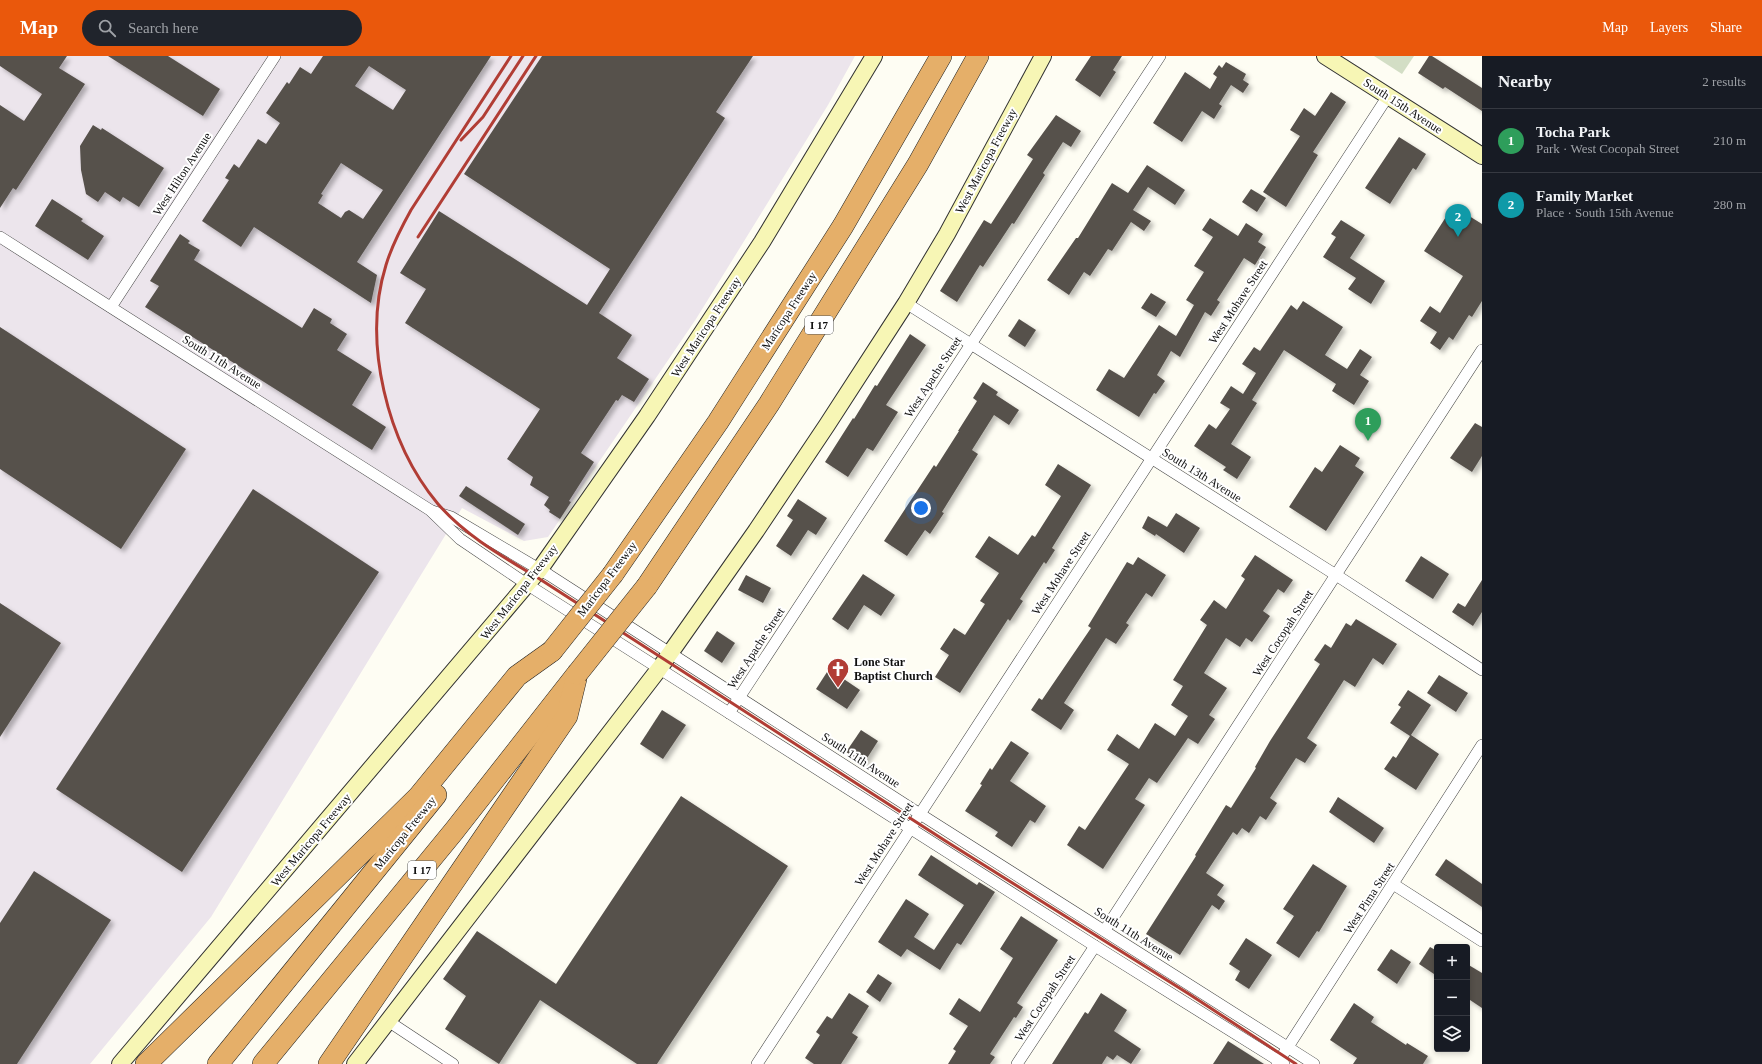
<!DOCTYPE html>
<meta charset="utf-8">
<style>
body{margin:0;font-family:Georgia,serif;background:#20242c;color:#f1f3f6}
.controls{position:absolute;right:12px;bottom:12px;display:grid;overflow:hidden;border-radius:4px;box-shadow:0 2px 6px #0003}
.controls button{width:36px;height:36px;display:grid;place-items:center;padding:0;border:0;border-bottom:1px solid #363941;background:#171b24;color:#f1f3f6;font:20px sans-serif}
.you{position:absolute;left:921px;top:452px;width:14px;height:14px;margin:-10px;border:3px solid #fff;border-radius:50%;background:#1a73e8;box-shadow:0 0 0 6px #1a73e833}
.badge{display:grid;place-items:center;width:26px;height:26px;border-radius:50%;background:#ea580c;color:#fff;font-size:13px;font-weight:700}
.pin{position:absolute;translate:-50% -33px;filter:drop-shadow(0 1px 2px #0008)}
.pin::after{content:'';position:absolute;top:21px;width:14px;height:12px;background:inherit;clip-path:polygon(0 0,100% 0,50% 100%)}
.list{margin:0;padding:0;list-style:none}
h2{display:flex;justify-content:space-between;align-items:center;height:52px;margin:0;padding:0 16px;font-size:17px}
h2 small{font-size:13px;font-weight:400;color:#9ea1a6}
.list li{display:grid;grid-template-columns:26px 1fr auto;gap:12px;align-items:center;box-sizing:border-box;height:64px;padding:0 16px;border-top:1px solid #363941}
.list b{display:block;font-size:15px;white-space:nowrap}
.list p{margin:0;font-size:13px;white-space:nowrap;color:#9ea1a6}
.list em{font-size:13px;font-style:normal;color:#9ea1a6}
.icon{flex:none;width:22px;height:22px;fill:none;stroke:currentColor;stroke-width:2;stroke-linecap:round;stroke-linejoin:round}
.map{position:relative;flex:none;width:1482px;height:1008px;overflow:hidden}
header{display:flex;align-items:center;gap:24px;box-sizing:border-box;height:56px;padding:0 20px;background:#ea580c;color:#fff}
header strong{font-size:19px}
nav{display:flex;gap:22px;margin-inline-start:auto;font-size:14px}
.search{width:280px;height:36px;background:#20242c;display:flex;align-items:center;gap:10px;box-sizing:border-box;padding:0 14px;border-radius:22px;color:#9ea1a6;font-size:15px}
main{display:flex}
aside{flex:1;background:#171b24}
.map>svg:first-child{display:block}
.industrial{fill:#ece5ec}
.cemetery{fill:#d3dec5}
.building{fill:#57514c;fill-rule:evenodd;filter:url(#shadow)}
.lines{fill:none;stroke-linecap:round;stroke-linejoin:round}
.street-casing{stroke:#424242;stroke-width:12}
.secondary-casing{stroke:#313131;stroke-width:18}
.highway-casing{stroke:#202020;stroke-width:22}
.street{stroke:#fff;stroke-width:11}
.secondary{stroke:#f7f6b5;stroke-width:16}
.highway{stroke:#e5af69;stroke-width:21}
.rail{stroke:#b13d35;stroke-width:3}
.highway-bridge-casing{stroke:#202020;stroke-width:22;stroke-linecap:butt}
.highway-bridge{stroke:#e5af69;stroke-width:21}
.labels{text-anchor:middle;stroke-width:4;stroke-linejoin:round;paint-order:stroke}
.shield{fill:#fff;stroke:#575757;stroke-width:1}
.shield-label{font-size:11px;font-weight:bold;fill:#0f0f0f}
.street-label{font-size:12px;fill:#0f0f0f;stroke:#fff}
.poi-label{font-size:12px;font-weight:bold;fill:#0f0f0f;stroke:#fff;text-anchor:start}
</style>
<header>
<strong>Map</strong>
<div class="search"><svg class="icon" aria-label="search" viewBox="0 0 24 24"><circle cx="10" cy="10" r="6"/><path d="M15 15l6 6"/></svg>Search here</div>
<nav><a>Map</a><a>Layers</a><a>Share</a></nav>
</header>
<main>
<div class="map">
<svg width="1482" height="1008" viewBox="0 0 1482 1008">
<defs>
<filter id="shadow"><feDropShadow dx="3.5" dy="3.5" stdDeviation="2" flood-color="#0004"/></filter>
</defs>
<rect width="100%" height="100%" fill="#fefdf3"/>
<path class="industrial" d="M0,0H855L828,49L696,263L548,481L524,485L462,452L211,861L90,1008H0Z"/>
<path class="cemetery" d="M1374,0H1414L1402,18Z"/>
<g class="building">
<path d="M0,0H67L59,12L85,28L16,134L13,132L0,152V49L24,65L42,38L0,10Z"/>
<path d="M108,0H168L220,33L203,60Z"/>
<path d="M323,0H491L357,206L377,219L371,247L254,171L241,191L202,165L229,124L225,122L234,108L239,112L258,83L266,88L280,67L266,57L287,26L289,28L300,11L311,18ZM369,10L406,34L393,54L355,30ZM341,107L383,134L363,163L349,154L345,156L341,162L318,147L323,139L321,138Z"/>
<path d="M542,0H753L716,56L725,62L599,257L632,279L617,302L649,323L634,346L622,339L618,345L616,344L581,397L594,406L569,445L571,446L560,463L549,456L550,454L544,449L549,441L530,429L533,421L507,403L540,353L405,267L426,233L400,217L439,155L587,249L610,213L464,118Z"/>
<path d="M1091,0H1122L1113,14L1116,16L1100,41L1075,24Z"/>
<path d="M1429,0H1432L1482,32V55L1445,31L1443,33L1418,17Z"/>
<path d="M1226,6L1246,18L1243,24L1249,28L1243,37L1231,29L1219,48L1222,50L1214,63L1202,55L1182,86L1153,67L1185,16L1210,33L1217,21L1213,18L1219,9L1222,12Z"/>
<path d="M1331,36L1346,46L1313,96L1318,99L1286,151L1263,136L1300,80L1290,74L1304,52L1315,60Z"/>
<path d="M1056,59L1081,75L1071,91L1063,86L1043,117L1045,119L1014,168L1012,167L983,211L980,209L957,246L940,235L984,164L991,168L1033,103L1027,99Z"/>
<path d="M93,69L101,74L102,72L164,112L139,151L123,141L120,146L105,136L98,146L86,138L81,114L80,90Z"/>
<path d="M1399,81L1426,98L1416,114L1413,112L1390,148L1365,132Z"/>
<path d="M1147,109L1185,134L1175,149L1148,131L1133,154L1151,165L1144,175L1131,166L1112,195L1108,193L1090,220L1084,216L1069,239L1047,224L1076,182H1078L1112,127L1128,137Z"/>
<path d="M1251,133L1266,142L1257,156L1242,146Z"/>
<path d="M52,143L83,163L81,165L104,180L88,204L35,170Z"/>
<path d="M1453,150L1482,168V245L1472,261L1469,259L1453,284L1449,281L1440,294L1430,287L1437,276L1420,265L1430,250L1440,257L1463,220L1424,195Z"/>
<path d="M1210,162L1238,180L1246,167L1263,178L1258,186L1266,191L1255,209L1244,202L1217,244L1220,246L1211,260L1205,256L1180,301L1171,295L1157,319L1165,325L1156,338L1154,337L1139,361L1096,334L1109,313L1124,322L1159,269L1176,280L1194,249L1186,244L1204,216L1194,210L1213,181L1202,174Z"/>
<path d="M1341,164L1365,179L1350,202L1385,225L1371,248L1348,233L1356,222L1323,201L1336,181L1331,178Z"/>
<path d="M180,178L190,185L188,187L200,194L194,204L302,272L314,252L332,263L330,267L347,278L337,294L372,316L352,349L386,371L372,394L145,251L159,230L150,225Z"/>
<path d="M1151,237L1166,246L1156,261L1141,252Z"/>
<path d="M1303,245L1343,271L1325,299L1347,313L1360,293L1372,301L1360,319L1369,325L1354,349L1332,335L1336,328L1284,294L1252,344L1257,347L1231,388L1251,401L1237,423L1223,414L1226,411L1194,390L1209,368L1216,373L1230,353L1220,347L1231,330L1243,338L1256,317L1242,308L1254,291L1260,295L1291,249L1297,254Z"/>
<path d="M1019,263L1036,274L1025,291L1008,280Z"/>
<path d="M0,271L186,393L121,493L0,413Z"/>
<path d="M910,278L926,289L886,349L898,356L873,395L867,392L848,421L825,406L853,362L854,363L875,329L877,330Z"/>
<path d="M983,326L998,336L996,339L1019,354L1009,369L994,359L972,394L978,398L942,456L944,457L930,478L925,474L907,500L884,485L934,409L936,411L959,375H958L977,345L973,342Z"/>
<path d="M1475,367L1482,371V400L1472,416L1450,402Z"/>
<path d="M1340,389L1360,402L1355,410L1364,416L1326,475L1289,451L1315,411L1322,416Z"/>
<path d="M1058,408L1091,429L1052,492L1055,494L1046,508L1044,506L1020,543L1023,545L1010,565L1008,563L960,637L935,621L949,599L940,593L954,572L965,579L985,548L980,545L999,517L975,501L989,480L1018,499L1032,479L1035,481L1061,440L1045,429Z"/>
<path d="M466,430L525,468L518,479L459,440Z"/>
<path d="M253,433L379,516L182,816L56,733Z"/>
<path d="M798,443L827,462L816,479L808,474L791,500L776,490L793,464L787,460Z"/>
<path d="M1176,457L1200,472L1184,497L1156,478L1155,480L1142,472L1148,460L1167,471Z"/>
<path d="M1255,499L1293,524L1284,537L1278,533L1263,555L1270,560L1252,586L1246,582L1240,591L1226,582L1204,617L1227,632L1209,659L1215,663L1198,688L1188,682L1157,727L1149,722L1135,743L1145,749L1103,813L1067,789L1079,770L1085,774L1129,708L1107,694L1117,678L1139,693L1155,667L1175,680L1188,660L1171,649L1183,630L1173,624L1207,569L1200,564L1214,544L1226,553L1245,523L1241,520Z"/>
<path d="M1421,500L1449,518L1433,543L1405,525Z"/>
<path d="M1138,501L1166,519L1152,541L1146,537L1126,567L1129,569L1116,588L1106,582L1064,647L1074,654L1061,674L1031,654L1039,642L1042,644L1091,572L1088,570L1127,506L1133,509Z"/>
<path d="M863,518L895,539L881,560L864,549L848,574L832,563Z"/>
<path d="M746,519L771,532L763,547L738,534Z"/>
<path d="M1482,524V556L1473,570L1452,556L1458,547L1465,551Z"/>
<path d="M0,547L61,587L0,681Z"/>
<path d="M1356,563L1397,588L1383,609L1373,602L1355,631L1344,624L1307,682L1317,689L1305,707L1296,702L1270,742L1277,747L1266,764L1260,760L1249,777L1242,772L1237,779L1233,776L1206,817L1224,829L1217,839L1225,845L1219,854L1212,849L1180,899L1146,878L1196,800L1195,799L1226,749L1231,752L1256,712L1255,711L1270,685L1320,608L1314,604L1325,588L1331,592L1346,567L1351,570Z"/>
<path d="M717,575L735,587L722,607L704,595Z"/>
<path d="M829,613L860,634L847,653L816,633Z"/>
<path d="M1439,619L1468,637L1456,656L1427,637Z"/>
<path d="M1408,634L1431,649L1411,679L1439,698L1416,734L1384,713L1393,700L1396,702L1410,680L1390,667L1401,651L1398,649Z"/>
<path d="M662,654L686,669L663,703L640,688Z"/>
<path d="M861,674L878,685L864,707L846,696Z"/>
<path d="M1011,685L1029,697L1010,725L1046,750L1035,767L1030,764L1012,791L995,780L998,776L965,755L982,729L980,728L990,712L992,714Z"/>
<path d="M681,740L788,810L657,1008H637L540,944L499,1008L445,973L466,940L443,923L477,875L556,928Z"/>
<path d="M1338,741L1384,772L1374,787L1329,756Z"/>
<path d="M931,799L977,829L979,826L995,836L961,889L957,887L940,914L907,893L901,901L878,886L906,843L929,858L914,881L934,894L964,849L918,819Z"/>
<path d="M1446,803L1482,828V851L1435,819Z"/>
<path d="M1313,808L1347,830L1319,876L1317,875L1299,902L1276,887L1294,860L1283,853Z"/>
<path d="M34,815L111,864L17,1008H0V867Z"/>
<path d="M1021,860L1058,884L1017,947L1023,951L1016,962L1014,961L990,998L995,1001L990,1008H948L956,995L953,993L968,970L949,958L959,942L980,956L1013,902L1000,893Z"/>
<path d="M1246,882L1272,899L1249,933L1235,924L1240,915L1229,908Z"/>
<path d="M1430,891L1437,895V920L1419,908Z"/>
<path d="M1391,893L1411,906L1397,928L1377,914Z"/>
<path d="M1467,908L1482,917V952L1467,942Z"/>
<path d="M878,918L892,927L880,946L866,936Z"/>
<path d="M849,937L869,950L852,977L858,981L841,1008H814L805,1002L820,979L816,976L827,960L832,963Z"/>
<path d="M1101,937L1127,954L1114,975L1141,993L1131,1008L1117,999L1113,1004L1107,1000L1102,1008H1052L1085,956L1088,958Z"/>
<path d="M1354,947L1374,961L1371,966L1406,989L1407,987L1428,1000L1423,1008H1353L1357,1002L1330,984Z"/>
<path d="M1228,985L1264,1008H1213Z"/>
</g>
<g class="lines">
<g class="street-casing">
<g id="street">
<path d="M0,181L430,454L460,483L528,529L1095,890L1284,1008"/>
<path d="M906,247L1336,519L1482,614"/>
<path d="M111,251L275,0"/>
<path d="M432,455L451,461L549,519L920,758L1314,1008"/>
<path d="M729,657L1160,0"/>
<path d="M1393,828L1482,885"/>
<path d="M1105,874L1482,294"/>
<path d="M388,965L453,1008"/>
<path d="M757,1008L1388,40"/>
<path d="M1017,1008L1095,890"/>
<path d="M1277,1008L1482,689"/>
</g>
</g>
<g class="secondary-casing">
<g id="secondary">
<path d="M1325,0L1482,100"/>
<path d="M120,1008L540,513L647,360L762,186L874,0"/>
<path d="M355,1008L659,613L756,475L827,369L906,247L947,178L1043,0"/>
</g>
</g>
<g class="highway-casing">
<g id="highway">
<path d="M613,518L718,366L843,170L941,0"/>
<path d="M647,530L769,348L918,108L978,0"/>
<path d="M146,1008L419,740L517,620L552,595"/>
<path d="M218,1008L436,739"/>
<path d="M263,1008L454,775L577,618"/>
<path d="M329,1008L567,660L576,623"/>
</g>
</g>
<use href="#street" class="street"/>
<use href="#secondary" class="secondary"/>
<use href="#highway" class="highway"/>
<g class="rail">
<path d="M511,0L411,154C401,172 392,189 386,209C362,286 387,387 438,448C465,479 500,499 535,520L944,784L1189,938L1296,1008"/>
<path d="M461,84L483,61L523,0"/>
<path d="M418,181L536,0"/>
</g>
<g class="highway-bridge-casing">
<g id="highway-bridge">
<path d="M552,595L613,518"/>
<path d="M577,618L647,530"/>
</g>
</g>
<use href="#highway-bridge" class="highway-bridge"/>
</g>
<defs>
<g id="church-pin" transform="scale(1.15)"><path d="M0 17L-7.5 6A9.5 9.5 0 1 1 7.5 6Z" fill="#b13d35" stroke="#fff"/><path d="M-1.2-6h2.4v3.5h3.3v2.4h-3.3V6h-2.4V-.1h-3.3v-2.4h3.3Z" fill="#fff"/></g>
</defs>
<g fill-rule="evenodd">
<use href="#church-pin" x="838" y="613"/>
</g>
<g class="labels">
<g class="shield">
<rect x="805" y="260" width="28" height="18" rx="3"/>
<rect x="408" y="805" width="28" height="18" rx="3"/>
</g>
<g class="shield-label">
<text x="819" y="273">I 17</text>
<text x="422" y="818">I 17</text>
</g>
<g class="street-label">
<text transform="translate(1403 50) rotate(33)" y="4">South 15th Avenue</text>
<text transform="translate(986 105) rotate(-62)" y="4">West Maricopa Freeway</text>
<text transform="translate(182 118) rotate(-57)" y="4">West Hilton Avenue</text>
<text transform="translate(1238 246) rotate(-57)" y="4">West Mohave Street</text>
<text transform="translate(789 255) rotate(-57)" y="4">Maricopa Freeway</text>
<text transform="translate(706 271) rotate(-57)" y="4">West Maricopa Freeway</text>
<text transform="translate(222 306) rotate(32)" y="4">South 11th Avenue</text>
<text transform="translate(933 321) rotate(-57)" y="4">West Apache Street</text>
<text transform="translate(1202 419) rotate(32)" y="4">South 13th Avenue</text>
<text transform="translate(1061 517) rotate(-57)" y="4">West Mohave Street</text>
<text transform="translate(607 523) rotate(-53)" y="4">Maricopa Freeway</text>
<text transform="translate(519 536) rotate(-52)" y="4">West Maricopa Freeway</text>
<text transform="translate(1283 577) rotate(-57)" y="4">West Cocopah Street</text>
<text transform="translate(756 592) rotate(-57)" y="4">West Apache Street</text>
<text transform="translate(861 704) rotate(33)" y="4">South 11th Avenue</text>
<text transform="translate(405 777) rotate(-51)" y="4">Maricopa Freeway</text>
<text transform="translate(311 784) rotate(-50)" y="4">West Maricopa Freeway</text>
<text transform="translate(884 788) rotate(-57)" y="4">West Mohave Street</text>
<text transform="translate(1369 842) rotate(-57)" y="4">West Pima Street</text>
<text transform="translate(1134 878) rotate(32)" y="4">South 11th Avenue</text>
<text transform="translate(1045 942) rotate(-57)" y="4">West Cocopah Street</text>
</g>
<g class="poi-label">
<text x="854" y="610">Lone Star<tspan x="854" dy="14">Baptist Church</tspan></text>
</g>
</g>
</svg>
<div class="controls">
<button>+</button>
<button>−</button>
<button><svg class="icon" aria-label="layers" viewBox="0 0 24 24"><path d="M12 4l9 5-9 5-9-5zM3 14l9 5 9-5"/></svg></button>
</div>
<div class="you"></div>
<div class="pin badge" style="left:1368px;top:385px;background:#2e9e5b">1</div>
<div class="pin badge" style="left:1458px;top:181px;background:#0f9aa8">2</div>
</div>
<aside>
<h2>Nearby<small>2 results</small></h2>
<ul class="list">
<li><span class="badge" style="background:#2e9e5b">1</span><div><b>Tocha Park</b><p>Park · West Cocopah Street</p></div><em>210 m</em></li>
<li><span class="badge" style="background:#0f9aa8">2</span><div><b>Family Market</b><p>Place · South 15th Avenue</p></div><em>280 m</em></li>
</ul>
</aside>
</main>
